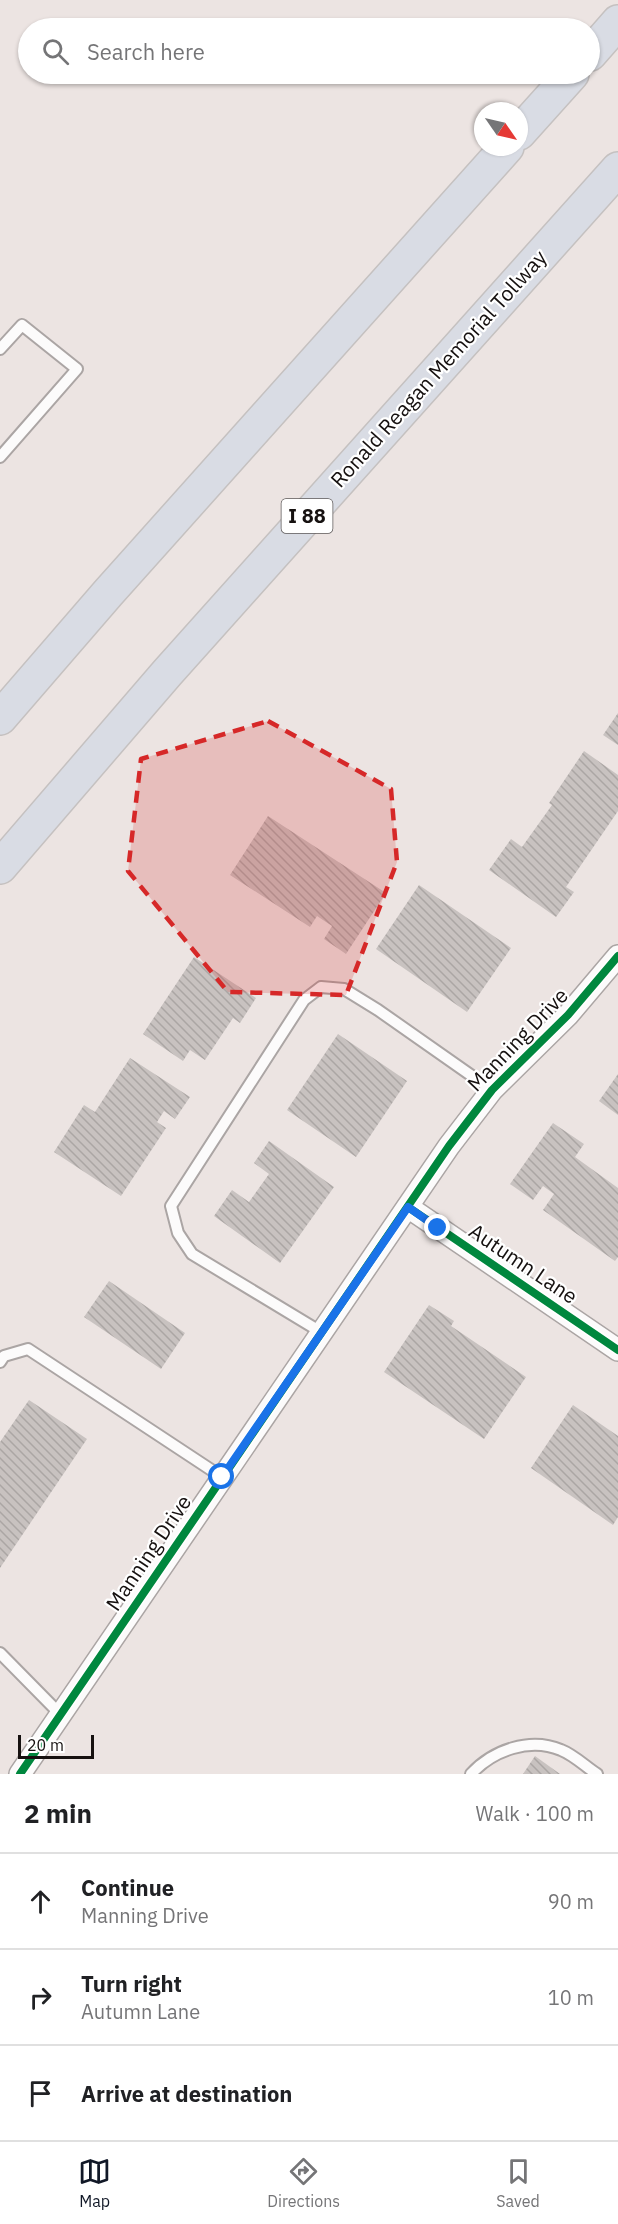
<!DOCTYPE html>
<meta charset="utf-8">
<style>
body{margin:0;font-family:"IBM Plex Sans",sans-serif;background:#f2f2f2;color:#202124}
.compass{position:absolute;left:474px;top:102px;width:54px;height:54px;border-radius:50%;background:#fff;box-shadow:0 2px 4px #0004;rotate:124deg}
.scale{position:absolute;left:18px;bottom:15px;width:76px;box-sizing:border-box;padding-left:6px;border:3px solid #161110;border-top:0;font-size:16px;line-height:21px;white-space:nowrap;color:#161110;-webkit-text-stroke:4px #fff;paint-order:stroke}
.stop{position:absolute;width:18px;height:18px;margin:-14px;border:4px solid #1a73e8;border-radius:50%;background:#fff}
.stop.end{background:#1a73e8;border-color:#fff;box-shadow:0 2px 6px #0008}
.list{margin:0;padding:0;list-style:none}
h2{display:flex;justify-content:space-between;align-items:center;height:78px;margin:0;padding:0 24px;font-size:26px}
h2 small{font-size:20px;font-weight:400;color:#757577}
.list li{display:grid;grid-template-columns:39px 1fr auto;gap:18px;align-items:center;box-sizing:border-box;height:96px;padding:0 24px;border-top:2px solid #e0e0e0}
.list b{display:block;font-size:22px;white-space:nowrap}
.list p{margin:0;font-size:20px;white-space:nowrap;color:#757577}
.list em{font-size:20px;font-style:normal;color:#757577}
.icon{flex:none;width:33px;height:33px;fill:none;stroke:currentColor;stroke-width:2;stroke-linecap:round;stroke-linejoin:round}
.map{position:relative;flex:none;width:618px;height:1774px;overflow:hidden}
.search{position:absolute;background:#fff;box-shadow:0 2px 4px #0004;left:18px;right:18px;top:18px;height:66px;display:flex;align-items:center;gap:15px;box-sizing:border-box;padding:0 21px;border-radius:33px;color:#757577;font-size:22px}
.sheet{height:366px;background:#fff}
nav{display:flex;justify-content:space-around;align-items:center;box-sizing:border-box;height:84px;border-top:2px solid #e0e0e0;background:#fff;font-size:16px;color:#757577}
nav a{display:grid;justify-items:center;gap:3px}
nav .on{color:#111827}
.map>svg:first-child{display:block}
.building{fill:url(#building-back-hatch)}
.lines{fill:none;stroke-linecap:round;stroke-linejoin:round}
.service-casing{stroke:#aba5a4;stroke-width:14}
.minor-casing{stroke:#aba5a4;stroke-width:24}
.motorway-casing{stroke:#c5c1c0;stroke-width:36}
.service{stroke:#fcfbfb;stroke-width:10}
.minor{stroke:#fcfbfb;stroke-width:21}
.motorway{stroke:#d9dce4;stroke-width:33}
.cycleway-casing{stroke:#fff;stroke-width:11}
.cycleway{stroke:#00873e;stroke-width:8}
.route{stroke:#1a73e8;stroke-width:8}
.marked{fill:#d62828;fill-opacity:0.2;stroke:#d62828;stroke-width:4.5;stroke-dasharray:12 8;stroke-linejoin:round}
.labels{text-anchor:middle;stroke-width:4.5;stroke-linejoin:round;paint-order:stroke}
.shield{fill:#fff;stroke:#5c5858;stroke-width:1.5}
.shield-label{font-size:20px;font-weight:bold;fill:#161110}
.street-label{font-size:21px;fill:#161110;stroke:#fff}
</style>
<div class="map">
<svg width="618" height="1774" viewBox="0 0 618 1774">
<defs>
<pattern id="building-back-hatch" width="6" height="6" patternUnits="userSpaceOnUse" patternTransform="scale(1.5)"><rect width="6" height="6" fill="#c8c2c0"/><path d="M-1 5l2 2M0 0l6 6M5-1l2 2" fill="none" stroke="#aba6a4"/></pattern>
</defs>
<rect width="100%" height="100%" fill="#ece4e2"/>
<g class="building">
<path d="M618,713V745L603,735Z"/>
<path d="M584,751L618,775V811L566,887L574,892L556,917L489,870L511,839L522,847L552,805L549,803Z"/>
<path d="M268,816L386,893L346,954L324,939L332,926L317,916L310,927L230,875Z"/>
<path d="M419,885L511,948L467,1012L376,949Z"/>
<path d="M194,957L256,998L240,1023L233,1018L205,1060L190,1050L183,1061L143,1034Z"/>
<path d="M338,1034L407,1081L356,1157L287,1110Z"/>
<path d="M130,1058L190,1097L175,1119L164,1111L157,1122L166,1128L121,1196L54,1152L84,1105L95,1112Z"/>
<path d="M618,1074V1115L599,1101Z"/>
<path d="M553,1123L584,1144L575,1157L618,1188V1257L615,1261L543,1210L554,1194L543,1186L533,1200L510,1184Z"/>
<path d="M269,1141L334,1187L280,1263L214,1216L232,1190L249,1202L269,1174L254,1163Z"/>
<path d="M109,1281L185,1333L161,1369L84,1317Z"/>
<path d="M429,1305L454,1321L451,1326L526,1377L484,1439L384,1372Z"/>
<path d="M29,1400L87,1439L0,1568V1442Z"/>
<path d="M573,1405L618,1436V1517L613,1525L531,1468Z"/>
<path d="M535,1756L560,1774H523Z"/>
</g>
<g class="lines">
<g class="service-casing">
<g id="service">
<path d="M0,349L22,325L77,369L0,457"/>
<path d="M321,1332L192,1254L178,1233L171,1206L304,1000L321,987L344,989L378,1010L492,1090"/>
<path d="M0,1362L4,1356L28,1349L222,1477"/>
<path d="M0,1653L61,1715"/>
<path d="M471,1774C493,1750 530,1737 561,1750C574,1755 586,1767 597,1774"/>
</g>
</g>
<g class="minor-casing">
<g id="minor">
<path d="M408,1207L618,1350"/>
<path d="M20,1774L449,1146L492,1090L568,1015L618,956"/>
</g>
</g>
<g class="motorway-casing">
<g id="motorway">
<path d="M590,54L618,22"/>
<path d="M519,133L572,74"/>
<path d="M0,718L108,593L507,147"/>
<path d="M0,867L167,673L618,169"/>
</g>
</g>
<use href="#service" class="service"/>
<use href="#minor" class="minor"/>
<use href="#motorway" class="motorway"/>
<g class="cycleway-casing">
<g id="cycleway">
<path d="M408,1207L618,1350"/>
<path d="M20,1774L449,1146L492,1090L568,1015L618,956"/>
</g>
</g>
<use href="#cycleway" class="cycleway"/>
</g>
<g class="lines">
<path class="route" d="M222,1477L408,1207L438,1228"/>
</g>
<path class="marked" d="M268,721L391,789L397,862L346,995L228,992L128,871L141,759Z"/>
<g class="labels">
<rect class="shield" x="281.5" y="499" width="51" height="34" rx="4.5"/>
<g class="shield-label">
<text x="307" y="523">I 88</text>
</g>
<g class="street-label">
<text transform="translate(439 369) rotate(-48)" y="7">Ronald Reagan Memorial Tollway</text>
<text transform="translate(518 1040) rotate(-46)" y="7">Manning Drive</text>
<text transform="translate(523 1264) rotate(34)" y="7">Autumn Lane</text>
<text transform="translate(149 1553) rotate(-56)" y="7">Manning Drive</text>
</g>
</g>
</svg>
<svg class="compass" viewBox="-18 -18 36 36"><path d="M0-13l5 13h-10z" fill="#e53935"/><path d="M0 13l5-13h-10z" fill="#757577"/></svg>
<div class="scale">20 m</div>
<div class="stop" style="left:222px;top:1477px"></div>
<div class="stop end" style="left:438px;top:1228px"></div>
<div class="search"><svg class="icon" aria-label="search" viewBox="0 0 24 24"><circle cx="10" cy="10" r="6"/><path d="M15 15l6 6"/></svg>Search here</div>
</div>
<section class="sheet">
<h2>2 min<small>Walk · 100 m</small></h2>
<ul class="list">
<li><svg class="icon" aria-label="ahead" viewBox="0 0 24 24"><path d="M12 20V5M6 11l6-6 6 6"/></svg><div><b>Continue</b><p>Manning Drive</p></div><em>90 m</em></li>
<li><svg class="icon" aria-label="right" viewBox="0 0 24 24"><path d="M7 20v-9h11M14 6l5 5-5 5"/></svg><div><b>Turn right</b><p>Autumn Lane</p></div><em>10 m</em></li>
<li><svg class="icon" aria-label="arrive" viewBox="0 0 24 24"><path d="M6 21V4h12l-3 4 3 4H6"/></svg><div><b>Arrive at destination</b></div></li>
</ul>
</section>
<nav>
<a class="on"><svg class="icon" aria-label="map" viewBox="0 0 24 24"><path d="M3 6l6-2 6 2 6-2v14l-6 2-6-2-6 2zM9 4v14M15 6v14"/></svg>Map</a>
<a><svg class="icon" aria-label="directions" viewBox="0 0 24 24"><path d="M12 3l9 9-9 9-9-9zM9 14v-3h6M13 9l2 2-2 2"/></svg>Directions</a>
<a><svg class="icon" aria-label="saved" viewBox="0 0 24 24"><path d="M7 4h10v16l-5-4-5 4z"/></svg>Saved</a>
</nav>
